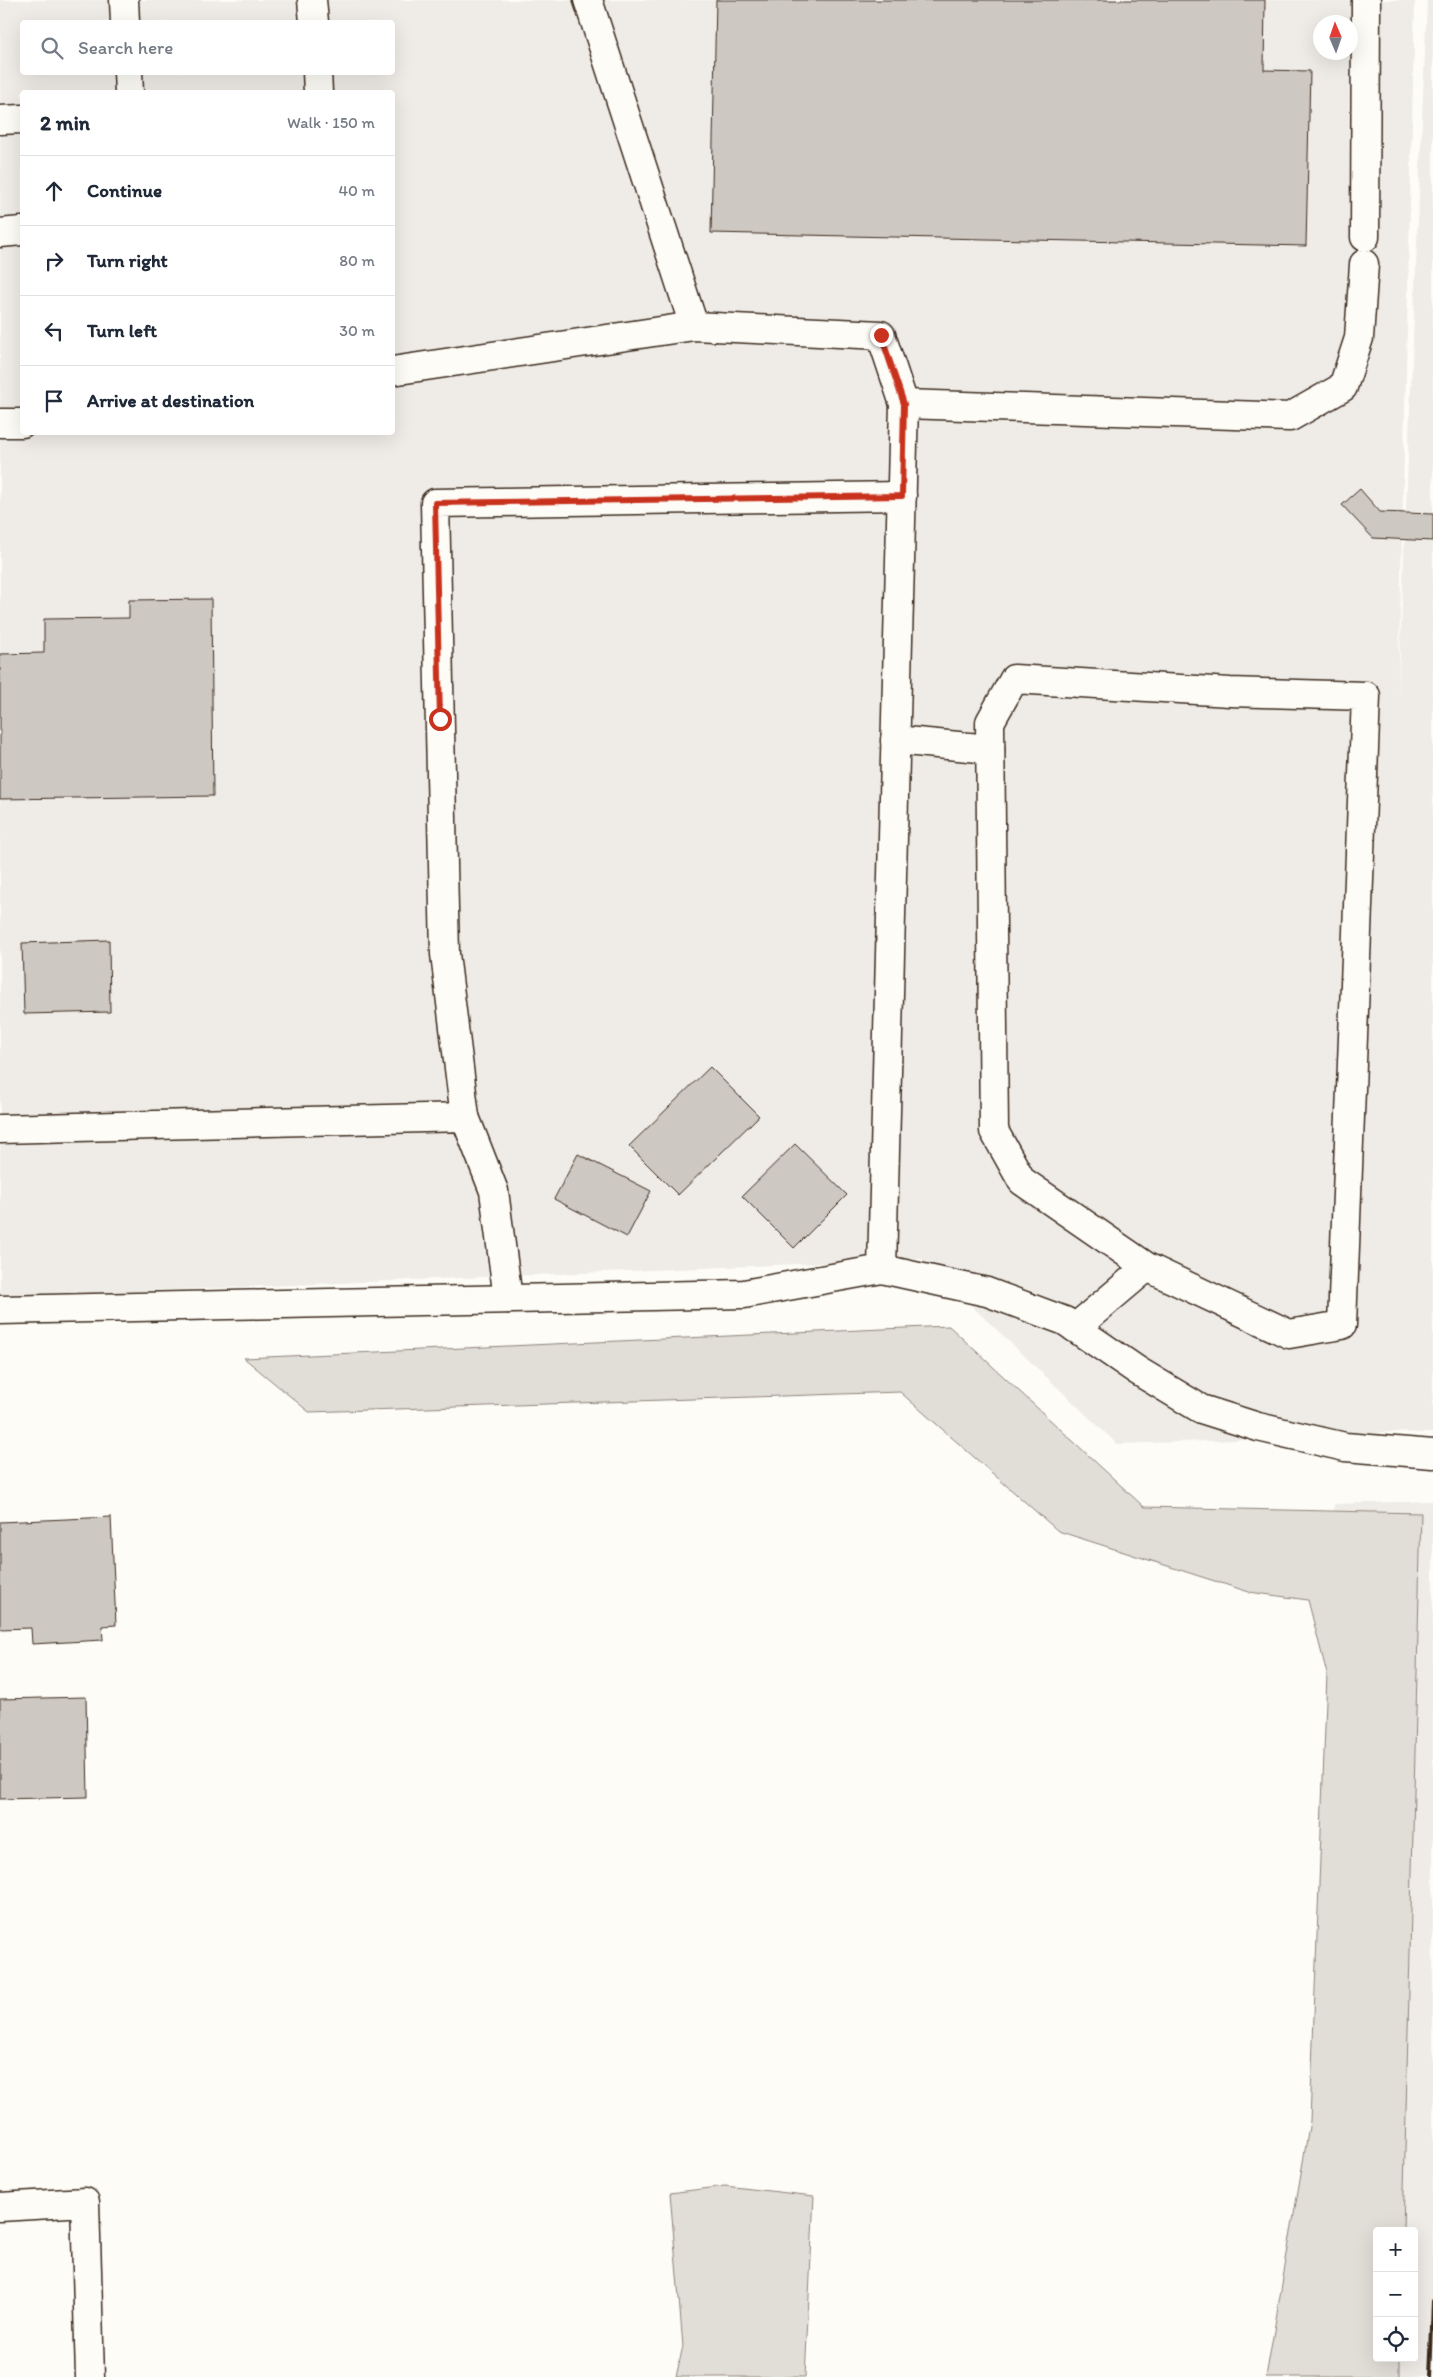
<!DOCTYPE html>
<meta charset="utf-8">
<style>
body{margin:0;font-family:Itim,sans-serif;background:#f6f6f7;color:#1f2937}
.controls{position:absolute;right:15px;bottom:15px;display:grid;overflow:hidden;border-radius:5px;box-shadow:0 5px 20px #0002}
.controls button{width:45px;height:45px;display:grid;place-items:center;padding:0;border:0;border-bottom:1px solid #e0e1e3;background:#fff;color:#1f2937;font:25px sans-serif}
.compass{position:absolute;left:1313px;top:15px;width:45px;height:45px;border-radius:50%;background:#fff;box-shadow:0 5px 20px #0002;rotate:358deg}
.stop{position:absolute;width:15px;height:15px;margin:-11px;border:4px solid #c8321e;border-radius:50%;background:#fff}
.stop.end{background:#c8321e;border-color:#fff;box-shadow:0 1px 5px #0008}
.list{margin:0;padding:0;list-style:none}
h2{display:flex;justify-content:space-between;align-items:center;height:65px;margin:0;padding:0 20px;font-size:21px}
h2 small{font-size:16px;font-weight:400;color:#747a83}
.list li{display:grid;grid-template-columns:32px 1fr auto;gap:15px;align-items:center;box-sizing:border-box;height:70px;padding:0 20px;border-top:1px solid #e0e1e3}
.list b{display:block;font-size:19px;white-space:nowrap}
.list em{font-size:16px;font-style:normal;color:#747a83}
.icon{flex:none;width:28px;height:28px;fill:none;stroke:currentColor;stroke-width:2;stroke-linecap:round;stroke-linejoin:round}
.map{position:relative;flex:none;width:1433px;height:2377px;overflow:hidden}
.search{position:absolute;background:#fff;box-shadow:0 5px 20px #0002;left:20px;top:20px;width:375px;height:55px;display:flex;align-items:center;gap:12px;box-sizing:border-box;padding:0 18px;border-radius:5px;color:#747a83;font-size:19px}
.panel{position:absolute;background:#fff;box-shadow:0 5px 20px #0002;left:20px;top:90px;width:375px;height:345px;border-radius:5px}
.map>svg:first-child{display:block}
.built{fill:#efece7;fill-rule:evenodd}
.green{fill:#e1ded7;stroke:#8e847a}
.building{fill:#cdc8c2;stroke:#3b2a1e}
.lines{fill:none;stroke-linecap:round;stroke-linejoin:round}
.minor-casing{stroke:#3b2a1e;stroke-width:31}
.minor{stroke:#fdfcf7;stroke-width:28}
.rail{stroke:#3b2a1e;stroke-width:4}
.route{stroke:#c8321e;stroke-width:6}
</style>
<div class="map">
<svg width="1433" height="2377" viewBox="0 0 1433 2377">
<rect width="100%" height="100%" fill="#fdfcf7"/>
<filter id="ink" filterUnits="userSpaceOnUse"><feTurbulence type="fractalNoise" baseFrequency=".02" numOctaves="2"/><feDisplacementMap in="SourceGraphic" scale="10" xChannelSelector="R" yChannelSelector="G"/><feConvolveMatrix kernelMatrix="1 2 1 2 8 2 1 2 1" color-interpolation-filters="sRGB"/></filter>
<g filter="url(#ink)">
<g class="built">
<path d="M0,0H1415L1398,700L1427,0H1433V1433L1380,1432V1434L1334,1437L1117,1444L922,1259L0,1297ZM22,22H392V72H22ZM1320,22H1350V52H1320ZM22,92H392V432H22Z"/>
<path d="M1433,1501V2377H1300L1334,1504ZM1377,2231H1414V2358H1377Z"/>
</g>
<g class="green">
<path d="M949,1326L1144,1507L1421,1513L1403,2231H1377V2358H1400V2377H1266L1310,2121L1327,1674L1308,1600L1249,1592L1058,1531L900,1392L309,1412L244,1358Z"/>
<path d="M725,2186L814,2196L805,2377H676L683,2346L670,2193Z"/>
</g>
<g class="building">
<path d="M716,0H1265L1264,70L1310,71L1306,246L711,233Z"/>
<path d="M1360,489L1380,512L1433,514V541L1373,538L1342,505Z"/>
<path d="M211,599L213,796L0,799V654L44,653V619L129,618V600Z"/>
<path d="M109,940L110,1012L24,1014L22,943Z"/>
<path d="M710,1067L759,1116L678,1195L629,1146Z"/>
<path d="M795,1144L847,1195L794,1248L742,1196Z"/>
<path d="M578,1154L651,1191L627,1237L554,1199Z"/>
<path d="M111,1517L116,1625L102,1626L103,1640L32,1644L31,1628L0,1629V1522Z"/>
<path d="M86,1697L88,1797L0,1799V1699Z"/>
</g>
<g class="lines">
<g class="minor-casing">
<g id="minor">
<path d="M124,0L125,22"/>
<path d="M312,0L314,22"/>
<path d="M588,0L694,326"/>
<path d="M128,72L129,92"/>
<path d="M317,72L318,92"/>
<path d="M0,120L22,119"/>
<path d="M0,233L22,231"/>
<path d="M1365,237L1366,0"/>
<path d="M904,404L1290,417L1343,387L1359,338L1364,264"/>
<path d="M0,423H22"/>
<path d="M895,740L990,749"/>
<path d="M465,1117L445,954L435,503L902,496"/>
<path d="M0,1129L465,1117L494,1191L508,1299"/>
<path d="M882,1269L987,1292L1065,1321L1138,1371L1201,1409L1258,1427L1345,1447L1433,1454"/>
<path d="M0,1310L744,1294L882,1269L904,404L881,335L694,326L392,371"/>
<path d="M1075,1328L1147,1267L1289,1334L1342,1325L1366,696L1230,692L1014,679L990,722L994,1131L1022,1181L1147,1267"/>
<path d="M0,2207L85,2202L90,2377"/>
</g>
</g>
<use href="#minor" class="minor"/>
<path class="rail" d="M1430,2377L1433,2302"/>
</g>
</g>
<g class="lines" filter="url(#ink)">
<path class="route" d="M440,719L435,503L902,496L904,404L881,335"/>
</g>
</svg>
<div class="controls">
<button>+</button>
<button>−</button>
<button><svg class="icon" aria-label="locate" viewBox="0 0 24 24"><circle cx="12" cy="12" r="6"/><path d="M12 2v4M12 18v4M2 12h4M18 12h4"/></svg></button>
</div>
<svg class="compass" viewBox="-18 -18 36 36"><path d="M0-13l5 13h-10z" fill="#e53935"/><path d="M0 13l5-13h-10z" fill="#747a83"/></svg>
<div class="stop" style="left:440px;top:719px"></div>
<div class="stop end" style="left:881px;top:335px"></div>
<div class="search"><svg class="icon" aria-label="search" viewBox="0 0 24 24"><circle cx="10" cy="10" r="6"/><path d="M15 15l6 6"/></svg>Search here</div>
<section class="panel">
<h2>2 min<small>Walk · 150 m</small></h2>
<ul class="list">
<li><svg class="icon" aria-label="ahead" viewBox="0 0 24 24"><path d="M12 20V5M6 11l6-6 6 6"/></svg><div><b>Continue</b></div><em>40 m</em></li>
<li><svg class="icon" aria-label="right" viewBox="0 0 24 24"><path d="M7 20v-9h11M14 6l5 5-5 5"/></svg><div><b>Turn right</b></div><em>80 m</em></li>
<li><svg class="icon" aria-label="left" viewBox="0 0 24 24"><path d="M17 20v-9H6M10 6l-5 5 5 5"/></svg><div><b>Turn left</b></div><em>30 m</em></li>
<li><svg class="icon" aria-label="arrive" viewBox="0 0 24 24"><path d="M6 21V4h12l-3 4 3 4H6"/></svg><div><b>Arrive at destination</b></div></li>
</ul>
</section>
</div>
